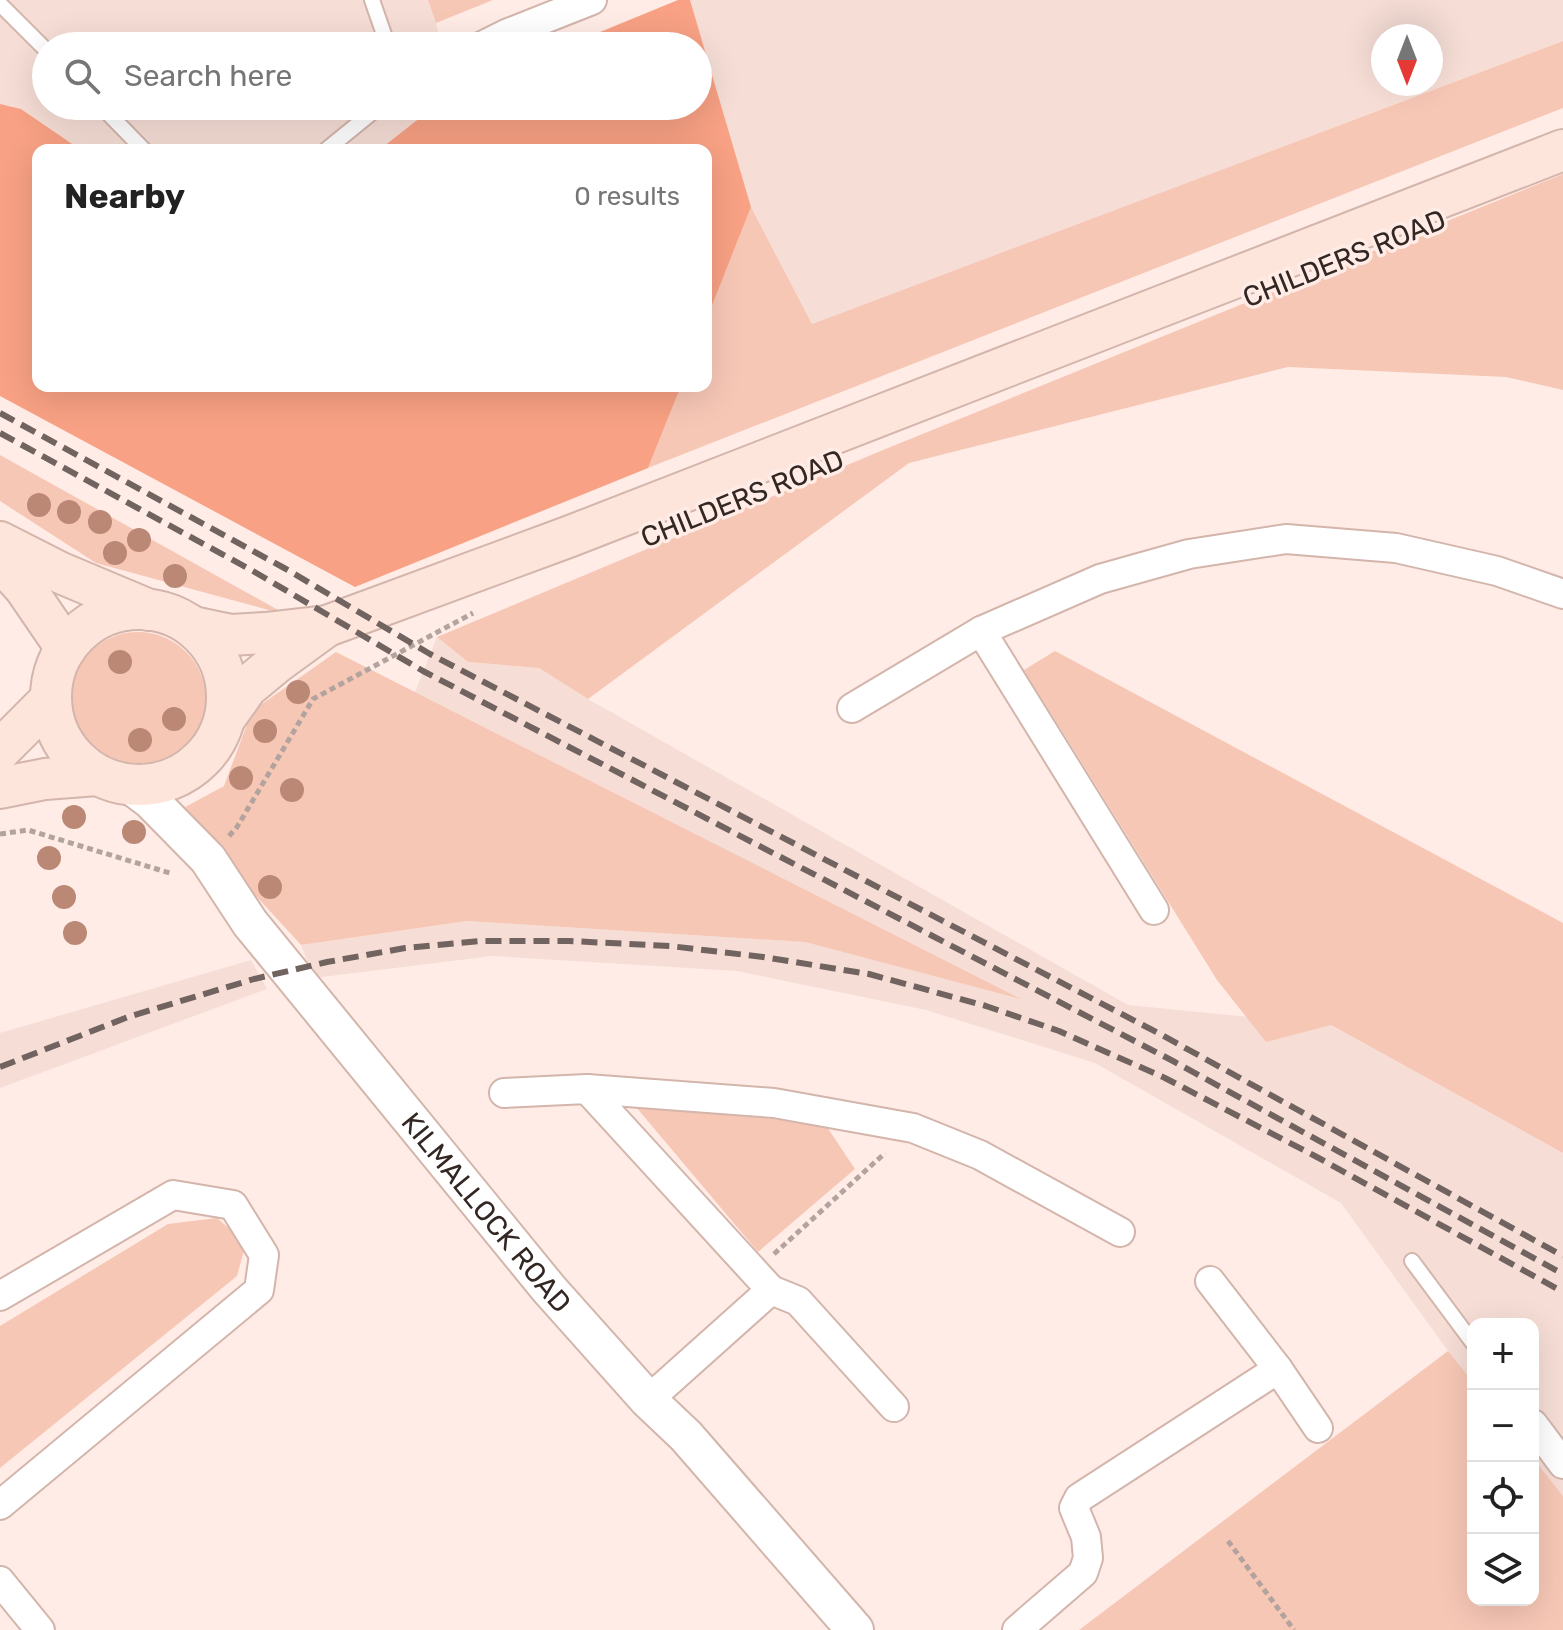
<!DOCTYPE html>
<meta charset="utf-8">
<style>
body{margin:0;font-family:Rubik,sans-serif;background:#f6f6f6;color:#222}
.controls{position:absolute;right:24px;bottom:24px;display:grid;overflow:hidden;border-radius:16px;box-shadow:0 8px 32px #0002}
.controls button{width:72px;height:72px;display:grid;place-items:center;padding:0;border:0;border-bottom:2px solid #e0e0e0;background:#fff;color:#222;font:40px sans-serif}
.compass{position:absolute;left:1371px;top:24px;width:72px;height:72px;border-radius:50%;background:#fff;box-shadow:0 8px 32px #0002;rotate:180deg}
.list{margin:0;padding:0;list-style:none}
h2{display:flex;justify-content:space-between;align-items:center;height:104px;margin:0;padding:0 32px;font-size:34px}
h2 small{font-size:26px;font-weight:400;color:#767676}
.icon{flex:none;width:44px;height:44px;fill:none;stroke:currentColor;stroke-width:2;stroke-linecap:round;stroke-linejoin:round}
.map{position:relative;flex:none;width:1563px;height:1630px;overflow:hidden}
.search{position:absolute;background:#fff;box-shadow:0 8px 32px #0002;left:32px;top:32px;width:680px;height:88px;display:flex;align-items:center;gap:20px;box-sizing:border-box;padding:0 28px;border-radius:44px;color:#767676;font-size:30px}
.panel{position:absolute;background:#fff;box-shadow:0 8px 32px #0002;left:32px;top:144px;width:680px;height:248px;border-radius:16px}
.map>svg:first-child{display:block}
.built{fill:#f6ded6;fill-rule:evenodd}
.green{fill:#f7c7b6}
.forest{fill:#f8a184}
.lines{fill:none;stroke-linecap:round;stroke-linejoin:round}
.service-casing{stroke:#d3b5ab;stroke-width:18}
.minor-casing{stroke:#d3b5ab;stroke-width:32}
.tertiary-casing{stroke:#d3b5ab;stroke-width:40}
.secondary-casing{stroke:#d3b5ab;stroke-width:44}
.path{stroke:#b3a39e;stroke-width:5;stroke-dasharray:6 4;stroke-linecap:butt}
.service{stroke:#fff;stroke-width:14}
.minor{stroke:#fff;stroke-width:28}
.tertiary{stroke:#fff;stroke-width:36}
.secondary{stroke:#fde5dc;stroke-width:40}
.rail{stroke:#71635f;stroke-width:6;stroke-dasharray:16 8;stroke-linecap:butt}
.tree{fill:#bb8876}
.labels{text-anchor:middle;stroke-width:7;stroke-linejoin:round;paint-order:stroke}
.street-label{font-size:28px;fill:#332723;stroke:#ffece6}
</style>
<div class="map">
<svg width="1563" height="1630" viewBox="0 0 1563 1630">
<rect width="100%" height="100%" fill="#ffece6"/>
<g class="built">
<path d="M0,0H428L436,23L441,46H46V106H435L379,150H81L21,109L0,104Z"/>
<path d="M690,0H1563V41L812,324L751,207ZM1383,36H1431V84H1383Z"/>
<path d="M437,637L468,662L539,668L588,699L1128,1005L1331,1025L1563,1153V1496L1533,1458V1324H1473V1382L1448,1351L1341,1203L1095,1063L926,1010L737,971L492,956L314,978L301,945L467,921L805,942L1016,997L415,692Z"/>
<path d="M251,960L267,989L0,1088V1033Z"/>
</g>
<g class="green">
<path d="M428,0H493L436,23Z"/>
<path d="M1563,41V108L648,468L681,386H706V321L751,207L812,324Z"/>
<path d="M1563,174V390L1506,377L1288,367L909,463L588,699L539,668L468,662L437,637L883,450Z"/>
<path d="M0,455L287,615L96,563L0,501Z"/>
<circle cx="138" cy="700" r="68"/>
<path d="M1055,651L1563,923V1153L1331,1025L1266,1042L1217,980L1024,670Z"/>
<path d="M336,652L1021,999L805,942L467,921L301,945L178,811L224,786L252,711Z"/>
<path d="M636,1107H690L827,1127L855,1169L758,1252Z"/>
<path d="M217,1218L246,1243L237,1276L0,1468V1326L168,1224Z"/>
<path d="M1448,1351L1473,1382V1600H1533V1458L1563,1496V1630H1079Z"/>
</g>
<g class="forest">
<path d="M678,0H690L751,207L706,321V150H379L435,106H698V46H566Z"/>
<path d="M0,104L21,109L81,150H38V386H681L648,468L355,587L0,396Z"/>
</g>
<g class="lines">
<g class="service-casing">
<g id="service">
<path d="M372,0L388,46"/>
<path d="M0,4L46,50"/>
<path d="M101,106L144,150"/>
<path d="M326,150L380,106"/>
<path d="M1412,1261L1473,1343"/>
</g>
</g>
<g class="minor-casing">
<g id="minor">
<path d="M482,46L506,34L592,0"/>
<path d="M852,708L981,631"/>
<path d="M1154,910L981,631L1100,579L1189,554L1286,539L1396,548L1497,571L1563,594"/>
<path d="M587,1089L774,1103L913,1128L980,1155L1120,1232"/>
<path d="M504,1093L587,1089L771,1290L798,1301L894,1407"/>
<path d="M1210,1281L1278,1369L1318,1428"/>
<path d="M0,1296L173,1195L233,1205L264,1255L259,1290L0,1505"/>
<path d="M648,1400L771,1290"/>
<path d="M1533,1424L1563,1464"/>
<path d="M0,1581L40,1630"/>
<path d="M1017,1630L1083,1573L1088,1558L1086,1537L1074,1508L1079,1498L1278,1369"/>
</g>
</g>
<g class="tertiary-casing">
<g id="tertiary">
<path id="s1" d="M130,785L150,800L208,859L250,923L549,1289L648,1400L686,1436L855,1630"/>
</g>
</g>
<g class="secondary-casing">
<g id="secondary">
<path d="M0,542L61,573L149,610"/>
<path d="M0,560L25,588L66,648"/>
<circle cx="139" cy="697" r="88"/>
<path d="M193,627L231,635L265,633L327,626L568,537L1563,150"/>
<path d="M225,718L247,687L276,663L324,628"/>
<path d="M0,750L51,699"/>
<path d="M0,788L45,779L97,775"/>
</g>
</g>
<g class="path">
<path d="M0,834L28,830L173,874"/>
<path d="M229,836L237,827L313,699L473,613"/>
<path d="M774,1254L885,1153"/>
<path d="M1228,1541L1294,1630"/>
</g>
<use href="#service" class="service"/>
<use href="#minor" class="minor"/>
<use href="#tertiary" class="tertiary"/>
<use href="#secondary" class="secondary"/>
<g class="rail">
<path d="M0,413L286,569L430,654L1160,1034L1563,1256"/>
<path d="M0,433L253,571L423,671L1173,1061L1563,1274"/>
<path d="M0,1067L128,1017L254,979L327,962L405,948L481,941H569L670,946L763,957L869,974L986,1006L1059,1031L1165,1078L1315,1156L1563,1292"/>
</g>
</g>
<g class="tree">
<circle cx="39" cy="505" r="12"/>
<circle cx="69" cy="512" r="12"/>
<circle cx="100" cy="522" r="12"/>
<circle cx="139" cy="540" r="12"/>
<circle cx="115" cy="553" r="12"/>
<circle cx="175" cy="576" r="12"/>
<circle cx="120" cy="662" r="12"/>
<circle cx="298" cy="692" r="12"/>
<circle cx="174" cy="719" r="12"/>
<circle cx="265" cy="731" r="12"/>
<circle cx="140" cy="740" r="12"/>
<circle cx="241" cy="778" r="12"/>
<circle cx="292" cy="790" r="12"/>
<circle cx="74" cy="817" r="12"/>
<circle cx="134" cy="832" r="12"/>
<circle cx="49" cy="858" r="12"/>
<circle cx="270" cy="887" r="12"/>
<circle cx="64" cy="897" r="12"/>
<circle cx="75" cy="933" r="12"/>
</g>
<g class="labels">
<g class="street-label">
<text transform="translate(1344 258) rotate(-22)" y="10">CHILDERS ROAD</text>
<text transform="translate(742 498) rotate(-22)" y="10">CHILDERS ROAD</text>
<text dy="10" stroke="none"><textPath href="#s1" startOffset="558">KILMALLOCK ROAD</textPath></text>
</g>
</g>
</svg>
<div class="controls">
<button>+</button>
<button>−</button>
<button><svg class="icon" aria-label="locate" viewBox="0 0 24 24"><circle cx="12" cy="12" r="6"/><path d="M12 2v4M12 18v4M2 12h4M18 12h4"/></svg></button>
<button><svg class="icon" aria-label="layers" viewBox="0 0 24 24"><path d="M12 4l9 5-9 5-9-5zM3 14l9 5 9-5"/></svg></button>
</div>
<svg class="compass" viewBox="-18 -18 36 36"><path d="M0-13l5 13h-10z" fill="#e53935"/><path d="M0 13l5-13h-10z" fill="#767676"/></svg>
<div class="search"><svg class="icon" aria-label="search" viewBox="0 0 24 24"><circle cx="10" cy="10" r="6"/><path d="M15 15l6 6"/></svg>Search here</div>
<section class="panel">
<h2>Nearby<small>0 results</small></h2>
<ul class="list">
</ul>
</section>
</div>
